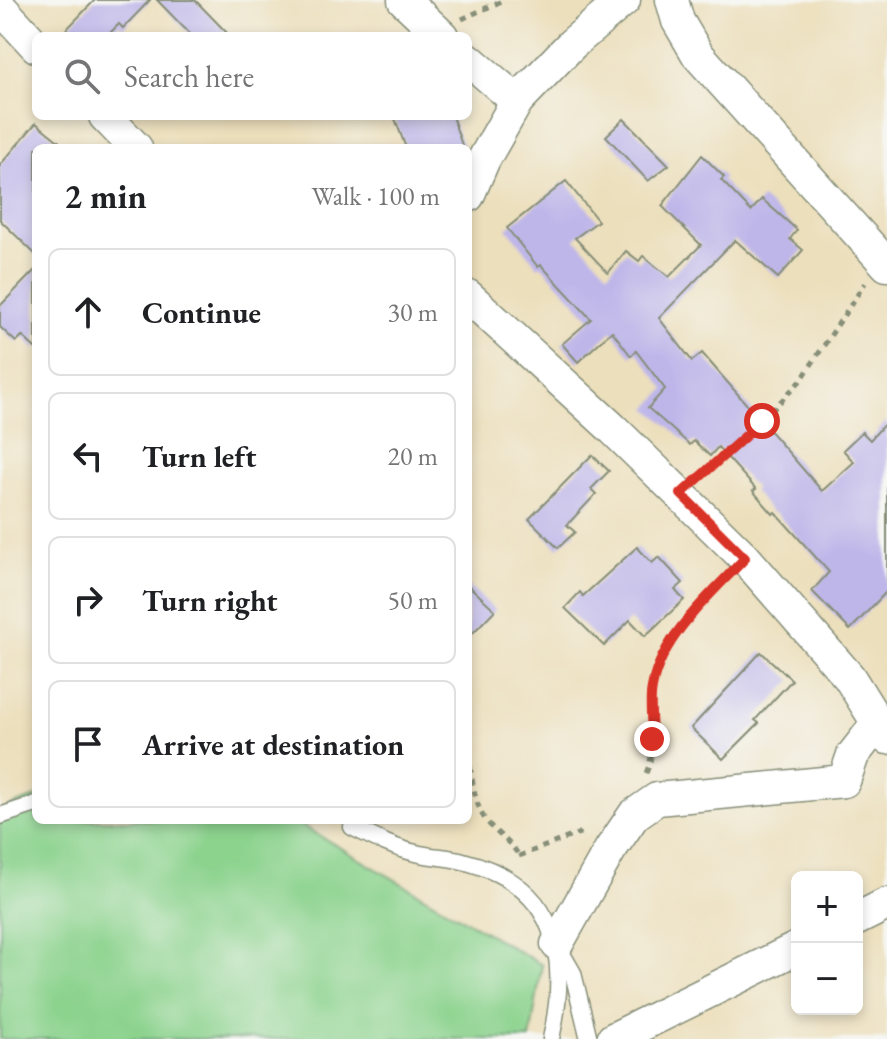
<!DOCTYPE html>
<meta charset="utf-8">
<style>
body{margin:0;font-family:"EB Garamond",serif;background:#f6f6f6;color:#202124}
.controls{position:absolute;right:24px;bottom:24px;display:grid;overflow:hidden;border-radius:12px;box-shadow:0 4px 12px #0003}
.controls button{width:72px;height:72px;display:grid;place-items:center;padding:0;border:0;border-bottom:2px solid #e0e0e0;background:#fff;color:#202124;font:40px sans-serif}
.stop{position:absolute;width:24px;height:24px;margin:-18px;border:6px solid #d93025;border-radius:50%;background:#fff}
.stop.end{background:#d93025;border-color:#fff;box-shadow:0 2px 8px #0008}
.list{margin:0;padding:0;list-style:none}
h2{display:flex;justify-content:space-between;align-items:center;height:104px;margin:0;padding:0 32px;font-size:34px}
h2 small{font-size:26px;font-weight:400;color:#757577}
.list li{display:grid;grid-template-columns:52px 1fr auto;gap:24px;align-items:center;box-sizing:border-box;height:128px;margin:0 16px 16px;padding:0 16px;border:2px solid #e0e0e0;border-radius:12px}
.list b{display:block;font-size:30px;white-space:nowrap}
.list em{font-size:26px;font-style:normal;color:#757577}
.icon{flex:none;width:44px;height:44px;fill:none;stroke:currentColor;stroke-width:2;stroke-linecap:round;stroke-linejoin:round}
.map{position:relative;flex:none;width:887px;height:1039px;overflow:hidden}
.search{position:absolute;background:#fff;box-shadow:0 4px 12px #0003;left:32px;top:32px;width:440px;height:88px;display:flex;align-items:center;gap:20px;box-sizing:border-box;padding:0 28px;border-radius:12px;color:#757577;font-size:30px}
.panel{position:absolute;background:#fff;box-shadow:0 4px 12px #0003;left:32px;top:144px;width:440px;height:680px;border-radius:12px}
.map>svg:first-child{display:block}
.green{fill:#8cd38e;stroke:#568861;stroke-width:2}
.building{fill:#beb6e9}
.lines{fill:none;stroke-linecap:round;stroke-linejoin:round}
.lane-casing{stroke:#868e78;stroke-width:19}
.street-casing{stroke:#868e78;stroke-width:35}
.path{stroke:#868e78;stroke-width:5;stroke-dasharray:6 6;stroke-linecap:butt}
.lane{stroke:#fff;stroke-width:16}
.street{stroke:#fff;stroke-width:32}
.route{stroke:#d93025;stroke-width:10}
</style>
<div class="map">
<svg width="887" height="1039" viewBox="0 0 887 1039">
<rect width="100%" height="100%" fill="#f6f6f2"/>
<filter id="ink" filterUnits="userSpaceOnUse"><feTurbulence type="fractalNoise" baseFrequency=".0125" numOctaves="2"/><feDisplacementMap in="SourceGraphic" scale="16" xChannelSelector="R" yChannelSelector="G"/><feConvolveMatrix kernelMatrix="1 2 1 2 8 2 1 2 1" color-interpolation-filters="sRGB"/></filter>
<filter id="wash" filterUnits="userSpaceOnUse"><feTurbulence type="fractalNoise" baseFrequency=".006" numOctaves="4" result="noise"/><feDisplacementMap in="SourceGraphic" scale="32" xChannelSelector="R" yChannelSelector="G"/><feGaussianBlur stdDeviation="1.8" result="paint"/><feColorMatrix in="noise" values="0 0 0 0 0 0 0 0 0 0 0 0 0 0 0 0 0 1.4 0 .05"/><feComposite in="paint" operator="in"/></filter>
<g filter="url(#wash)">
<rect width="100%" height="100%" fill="#ecdfbc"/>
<path class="green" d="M36,797V820H292L542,965L530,1039H0V810Z"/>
<g id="blocks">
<g class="building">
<path d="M95,0H150L123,28L119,24L107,36H60Z"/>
<path d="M157,0H195L230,36H192Z"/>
<path d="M394,116H452L463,148H406Z"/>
<path d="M624,119L669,165L648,181L606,136Z"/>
<path d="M36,123L67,148H36V255L0,220V165Z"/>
<path d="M702,155L724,177L721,180L751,211L762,199L797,230L790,239L803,250L778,278L735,240L659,318L692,361L702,353L822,491L854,462L843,450L862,432L870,440L887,421V591L850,630L812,591L829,572L775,512L773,514L753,491L756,489L718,447L710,456L694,441L690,445L648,408L665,389L636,351L631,356L612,331L578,362L562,344L591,319L541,265L538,267L507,228L566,181L598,221L575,238L608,273L626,251L639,261L643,256L669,277L701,245L662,206Z"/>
<path d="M36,269V349L22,336L16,342L0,327V306Z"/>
<path d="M592,455L609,471L591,489L596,494L567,525L575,532L558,548L529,519Z"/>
<path d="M637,547L652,563L659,557L683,583L675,590L684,600L645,636L630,620L604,646L565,608L580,592L583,596Z"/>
<path d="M468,585L495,610L468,638Z"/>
<path d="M761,652L792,680L755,720L759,723L723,759L691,728Z"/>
</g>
</g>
</g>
<g filter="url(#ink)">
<use href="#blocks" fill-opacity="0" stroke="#868e78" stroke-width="2"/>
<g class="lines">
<g class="lane-casing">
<g id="lane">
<path d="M0,816L36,804"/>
<path d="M352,827C374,838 396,849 420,854C434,857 449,857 463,861C557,885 570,954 551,1039"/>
<path d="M558,947L573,973L589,1039"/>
</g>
</g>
<g class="street-casing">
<g id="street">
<path d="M404,0L442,36"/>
<path d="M672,0L678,21L698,55L887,265"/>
<path d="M0,7L36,46"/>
<path d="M468,59L517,101"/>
<path d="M105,116L136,148"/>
<path d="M468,196L484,159L517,101L572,44L624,0"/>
<path d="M468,296L612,428L745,558L849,677L887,738"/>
<path d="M857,919L887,904"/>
<path d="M557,944L610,850L634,815L657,799L844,781L853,755L878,723"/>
<path d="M613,1039L797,948"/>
</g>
</g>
<g class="path">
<path d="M462,19L504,0"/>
<path d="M701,476L762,421L802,379L865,283"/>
<path d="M468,755C473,777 473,806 488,823C498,835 511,842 519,856"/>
<path d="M646,773C658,748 648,719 651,693C657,647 695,612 725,580"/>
<path d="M519,856L585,831"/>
</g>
<use href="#lane" class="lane"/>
<use href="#street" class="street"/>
</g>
</g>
<g class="lines" filter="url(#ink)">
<path class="route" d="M652,739C652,725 650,709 651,695C656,640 710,596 745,558L681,494L762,421"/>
</g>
</svg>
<div class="controls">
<button>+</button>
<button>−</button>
</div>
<div class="stop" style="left:762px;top:421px"></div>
<div class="stop end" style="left:652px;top:739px"></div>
<div class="search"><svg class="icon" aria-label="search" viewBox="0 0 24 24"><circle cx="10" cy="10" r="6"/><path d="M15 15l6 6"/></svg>Search here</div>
<section class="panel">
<h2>2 min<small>Walk · 100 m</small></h2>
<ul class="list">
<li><svg class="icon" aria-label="ahead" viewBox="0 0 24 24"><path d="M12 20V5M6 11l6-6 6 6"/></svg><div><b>Continue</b></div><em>30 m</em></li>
<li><svg class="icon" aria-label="left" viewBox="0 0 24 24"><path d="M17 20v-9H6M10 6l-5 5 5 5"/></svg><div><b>Turn left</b></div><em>20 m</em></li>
<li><svg class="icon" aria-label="right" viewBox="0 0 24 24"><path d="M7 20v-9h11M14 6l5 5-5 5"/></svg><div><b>Turn right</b></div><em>50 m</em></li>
<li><svg class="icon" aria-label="arrive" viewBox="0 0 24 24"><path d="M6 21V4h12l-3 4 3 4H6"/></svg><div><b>Arrive at destination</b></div></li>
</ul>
</section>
</div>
